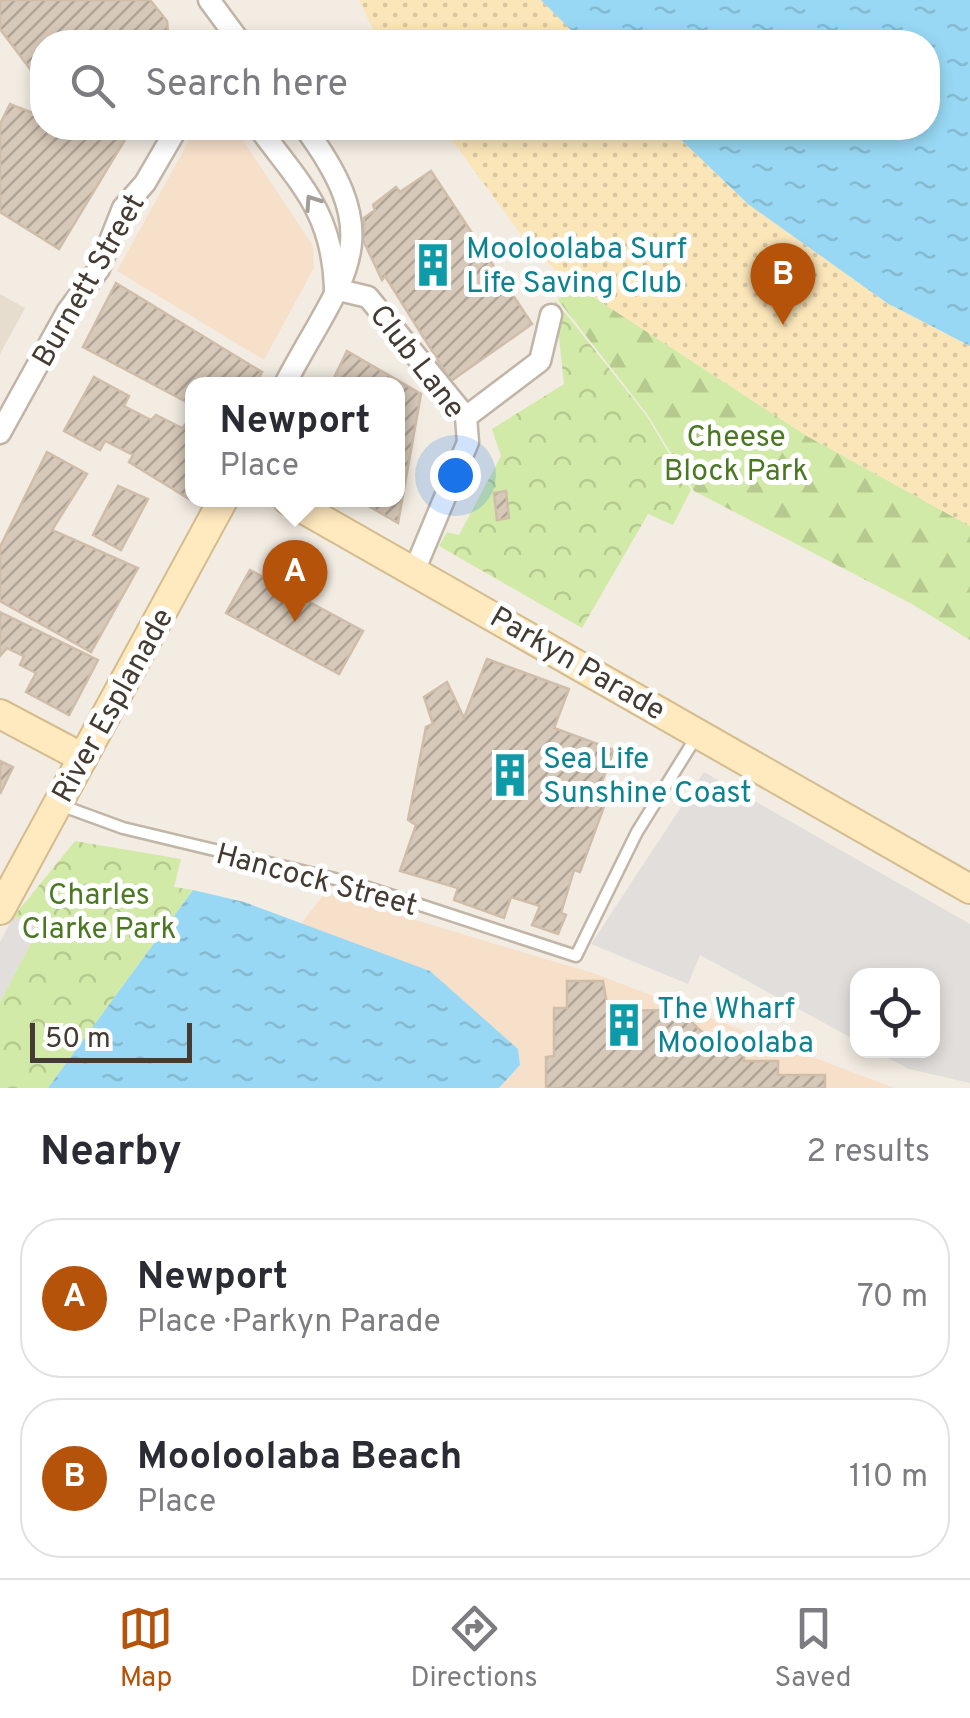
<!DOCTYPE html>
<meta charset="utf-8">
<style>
body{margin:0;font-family:Overpass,sans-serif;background:#f7f7f7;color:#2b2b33}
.controls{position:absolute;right:30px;bottom:30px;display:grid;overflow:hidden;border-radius:20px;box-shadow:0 5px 15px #0003}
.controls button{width:90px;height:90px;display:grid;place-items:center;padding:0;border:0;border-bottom:2px solid #e1e1e2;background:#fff;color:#2b2b33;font:50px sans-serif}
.scale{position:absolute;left:30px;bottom:25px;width:162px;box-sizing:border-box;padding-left:10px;border:5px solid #443b32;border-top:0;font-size:28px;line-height:35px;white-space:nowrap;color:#443b32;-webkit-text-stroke:8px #fff;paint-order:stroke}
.you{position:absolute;left:455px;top:475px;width:35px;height:35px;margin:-25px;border:8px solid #fff;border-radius:50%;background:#1a73e8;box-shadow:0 0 0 15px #1a73e833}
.badge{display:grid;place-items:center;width:65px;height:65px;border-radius:50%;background:#b45309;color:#fff;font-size:32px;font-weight:700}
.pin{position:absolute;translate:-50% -82px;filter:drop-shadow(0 2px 5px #0008)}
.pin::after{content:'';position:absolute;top:52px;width:35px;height:30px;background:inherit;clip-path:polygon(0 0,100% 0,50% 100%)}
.popup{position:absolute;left:185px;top:377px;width:220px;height:130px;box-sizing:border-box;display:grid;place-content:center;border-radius:20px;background:#fff;filter:drop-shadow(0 2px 8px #0005);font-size:32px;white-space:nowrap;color:#7c7c81}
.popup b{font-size:38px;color:#2b2b33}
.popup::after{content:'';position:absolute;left:50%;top:100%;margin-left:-20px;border:20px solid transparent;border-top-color:#fff}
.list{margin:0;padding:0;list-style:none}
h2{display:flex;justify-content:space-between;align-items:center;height:130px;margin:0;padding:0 40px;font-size:42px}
h2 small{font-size:32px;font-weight:400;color:#7c7c81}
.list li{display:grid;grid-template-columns:65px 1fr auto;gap:30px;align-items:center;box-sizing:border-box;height:160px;margin:0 20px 20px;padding:0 20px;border:2px solid #e1e1e2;border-radius:40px}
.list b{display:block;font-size:38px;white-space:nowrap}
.list p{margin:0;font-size:32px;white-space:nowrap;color:#7c7c81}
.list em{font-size:32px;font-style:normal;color:#7c7c81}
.icon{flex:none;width:55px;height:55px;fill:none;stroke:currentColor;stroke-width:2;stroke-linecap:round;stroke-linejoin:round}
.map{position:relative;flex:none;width:970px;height:1088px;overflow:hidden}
.search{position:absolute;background:#fff;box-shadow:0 5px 15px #0003;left:30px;right:30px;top:30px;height:110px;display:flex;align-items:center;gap:25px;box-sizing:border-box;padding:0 35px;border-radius:40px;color:#7c7c81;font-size:38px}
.sheet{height:490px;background:#fff}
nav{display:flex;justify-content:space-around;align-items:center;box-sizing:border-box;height:140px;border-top:2px solid #e1e1e2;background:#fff;font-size:28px;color:#7c7c81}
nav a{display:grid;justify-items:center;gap:5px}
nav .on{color:#b45309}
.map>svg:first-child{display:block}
.residential{fill:#e7ddcf}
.commercial{fill:#f7e0ca}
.forest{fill:url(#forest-firs)}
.sand{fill:url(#sand-dots)}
.park{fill:url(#park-crowns)}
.parking{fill:#e2dedb}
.water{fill:url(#water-ripples)}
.building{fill:url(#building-hatch);stroke:#d0bda9;stroke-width:2.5}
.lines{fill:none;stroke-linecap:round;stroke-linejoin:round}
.lane-casing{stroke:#c1b5a7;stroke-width:15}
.street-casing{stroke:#c1b5a7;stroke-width:25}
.secondary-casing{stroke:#d5bc8e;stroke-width:32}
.lane{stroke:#fff;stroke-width:10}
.street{stroke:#fff;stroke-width:20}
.secondary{stroke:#ffe9bf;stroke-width:28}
.oneway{stroke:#a29d98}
.labels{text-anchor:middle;stroke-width:10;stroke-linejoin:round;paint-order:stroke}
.culture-label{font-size:30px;fill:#0d838f;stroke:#fff;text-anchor:start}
.street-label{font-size:30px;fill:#443b32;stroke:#fff}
.park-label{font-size:30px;fill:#4b7822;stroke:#fff}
</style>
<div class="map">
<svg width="970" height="1088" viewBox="0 0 970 1088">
<defs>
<pattern id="forest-firs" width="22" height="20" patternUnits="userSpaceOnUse" patternTransform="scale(2.5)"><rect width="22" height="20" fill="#d2eaa7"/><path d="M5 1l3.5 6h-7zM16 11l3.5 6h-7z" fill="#b6ca90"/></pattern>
<pattern id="sand-dots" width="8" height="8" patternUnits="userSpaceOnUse" patternTransform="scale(2.5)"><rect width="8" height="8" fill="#fbe6b9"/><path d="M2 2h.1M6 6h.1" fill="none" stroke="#d8c6a0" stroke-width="1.8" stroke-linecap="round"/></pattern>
<pattern id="park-crowns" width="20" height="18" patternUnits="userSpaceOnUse" patternTransform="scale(2.5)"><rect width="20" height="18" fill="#d2eaa7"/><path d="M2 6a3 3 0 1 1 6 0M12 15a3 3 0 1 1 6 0" fill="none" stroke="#b6ca90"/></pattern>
<pattern id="water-ripples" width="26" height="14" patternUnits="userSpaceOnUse" patternTransform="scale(2.5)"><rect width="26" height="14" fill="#98d8f4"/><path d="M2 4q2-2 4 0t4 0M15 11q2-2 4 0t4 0" fill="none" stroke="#84bad2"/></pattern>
<pattern id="building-hatch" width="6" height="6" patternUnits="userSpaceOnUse" patternTransform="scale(2.5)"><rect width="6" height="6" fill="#d7c9b9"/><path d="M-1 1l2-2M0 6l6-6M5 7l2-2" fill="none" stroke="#b0a497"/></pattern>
</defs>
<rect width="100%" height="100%" fill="#f2ece2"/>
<path class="residential" d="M0,294L25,308L0,354Z"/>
<g class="commercial">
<path d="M196,128H235L313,246L314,268L264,360L117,271Z"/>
<path d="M325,893L593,973L894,1088H499L520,1065L518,1049L480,1018L300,925Z"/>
</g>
<path class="forest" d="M572,283L807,436L970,526V640L912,604L694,491L647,414L558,300Z"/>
<g class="sand">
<path d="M359,0H541L583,42H379Z"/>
<path d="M443,128H669L748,204L887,303L970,346V526L807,436L572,283L534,252Z"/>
</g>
<g class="park">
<path d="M555,300L646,415L691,490L673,525L648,514L582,628L439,546L447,532L459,535L501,456L492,429L564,384Z"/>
<path d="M75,841L181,859L174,887L193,890L48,1088H0V1002L38,929L14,916Z"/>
</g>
<g class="parking">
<path d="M704,772L970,924V1083L909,1069L875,1051L932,1050V976H858L857,1041L700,955L688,984L591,944Z"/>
<path d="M14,916L38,929L0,1002V942Z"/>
</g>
<g class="water">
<path d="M541,0H970V346L887,303L748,204L669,128H928V42H583Z"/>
<path d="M193,890L244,902L430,971L518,1049L520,1065L499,1088H48Z"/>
</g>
<g class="building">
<path d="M0,0H150L167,21L169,42H42V128H132L59,249L0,212V124L10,104L33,113L42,85L0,29Z"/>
<path d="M431,171L532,324L451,381L385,276L382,280L363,240L364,218L375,210L373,205L396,187L400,192Z"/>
<path d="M116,283L262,372L256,384H192V405L83,347Z"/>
<path d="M347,351L421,394L398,523L358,500H398V384H331Z"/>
<path d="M94,377L129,396L124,406L151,420L156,415L182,428L192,417L194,502L129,462L133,455L105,441L100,450L64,431Z"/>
<path d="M47,452L87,474L52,530L138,568L91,652L0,601V547Z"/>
<path d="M118,486L148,499L121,550L93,535Z"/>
<path d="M506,491L509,518L497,520L494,493Z"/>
<path d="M250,570L363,631L339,674L226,613Z"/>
<path d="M0,612L98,660L69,715L26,692L36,673L20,665L24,656L7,648L0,656Z"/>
<path d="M487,659L569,689L554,728L614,750L595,800L605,804L580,872L574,870L561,913L566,915L558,934L532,925L540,906L511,897L504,918L454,900L458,888L400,871L416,825L408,820L426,727L433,724L424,697L447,682L464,718Z"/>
<path d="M0,761L13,767L0,794Z"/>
<path d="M567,981H603L608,1011L678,1010L710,1039H727V1055H744V1061H778V1075H825V1088H546V1057L554,1056V1008H567Z"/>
</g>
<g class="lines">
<g class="lane-casing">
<path id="lane" d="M60,805L123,828L356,884L576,956L637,832L698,734"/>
</g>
<g class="street-casing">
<g id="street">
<path d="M209,0L240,42"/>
<path d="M259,128C301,185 332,212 335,287"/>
<path d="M335,289L368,297L466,417L468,442L415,569"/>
<path d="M285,384C343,274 390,243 305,128"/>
<path d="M466,417L540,361L551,315"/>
<path d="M0,433L67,312L99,269L123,208L145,183L177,128"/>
</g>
</g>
<g class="secondary-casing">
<g id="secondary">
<path d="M288,500L970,889"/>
<path d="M0,714L83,758"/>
<path d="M0,910L223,500"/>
</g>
</g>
<use href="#lane" class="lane"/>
<use href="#street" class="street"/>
<use href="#secondary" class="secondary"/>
</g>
<defs><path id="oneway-chevron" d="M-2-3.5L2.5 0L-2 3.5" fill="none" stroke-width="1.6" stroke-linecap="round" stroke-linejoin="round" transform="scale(2.5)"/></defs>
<use class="oneway" href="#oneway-chevron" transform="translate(312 202) rotate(-124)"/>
<defs>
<g id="building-bare" transform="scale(3.45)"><path d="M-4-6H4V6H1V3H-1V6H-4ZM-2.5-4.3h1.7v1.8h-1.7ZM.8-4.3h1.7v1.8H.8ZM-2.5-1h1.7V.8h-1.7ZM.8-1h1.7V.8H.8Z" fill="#0f9aa8" stroke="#fff" stroke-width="2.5" paint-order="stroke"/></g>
</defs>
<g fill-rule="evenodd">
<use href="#building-bare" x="433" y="265"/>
<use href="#building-bare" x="510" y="775"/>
<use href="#building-bare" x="624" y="1025"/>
</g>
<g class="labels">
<g class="culture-label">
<text x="466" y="258">Mooloolaba Surf<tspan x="466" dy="34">Life Saving Club</tspan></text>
<text x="543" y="768">Sea Life<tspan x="543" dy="34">Sunshine Coast</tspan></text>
<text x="657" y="1018">The Wharf<tspan x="657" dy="34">Mooloolaba</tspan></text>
</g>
<g class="street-label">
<text transform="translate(88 280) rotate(-60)" y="10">Burnett Street</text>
<text transform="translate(418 361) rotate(52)" y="10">Club Lane</text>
<text transform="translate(578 663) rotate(30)" y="10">Parkyn Parade</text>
<text transform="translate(112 705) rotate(-61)" y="10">River Esplanade</text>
<text transform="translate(317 879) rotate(15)" y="10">Hancock Street</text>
</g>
<g class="park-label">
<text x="736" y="446">Cheese<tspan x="736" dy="34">Block Park</tspan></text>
<text x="99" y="904">Charles<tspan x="99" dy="34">Clarke Park</tspan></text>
</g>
</g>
</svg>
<div class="controls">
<button><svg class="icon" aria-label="locate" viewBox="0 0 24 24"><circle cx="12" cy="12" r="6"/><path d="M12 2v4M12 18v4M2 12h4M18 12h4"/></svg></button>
</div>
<div class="scale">50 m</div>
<div class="you"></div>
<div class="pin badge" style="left:295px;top:622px">A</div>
<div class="popup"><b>Newport</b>Place</div>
<div class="pin badge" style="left:783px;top:325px">B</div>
<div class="search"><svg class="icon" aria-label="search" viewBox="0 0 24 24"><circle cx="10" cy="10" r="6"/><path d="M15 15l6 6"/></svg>Search here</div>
</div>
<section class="sheet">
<h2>Nearby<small>2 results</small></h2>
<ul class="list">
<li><span class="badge">A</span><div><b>Newport</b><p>Place · Parkyn Parade</p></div><em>70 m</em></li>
<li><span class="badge">B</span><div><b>Mooloolaba Beach</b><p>Place</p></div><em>110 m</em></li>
</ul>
</section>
<nav>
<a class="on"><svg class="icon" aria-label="map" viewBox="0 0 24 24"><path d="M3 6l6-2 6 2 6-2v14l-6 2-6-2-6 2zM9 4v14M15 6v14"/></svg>Map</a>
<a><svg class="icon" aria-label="directions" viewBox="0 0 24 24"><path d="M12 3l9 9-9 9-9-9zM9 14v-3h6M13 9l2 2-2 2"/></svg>Directions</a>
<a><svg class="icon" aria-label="saved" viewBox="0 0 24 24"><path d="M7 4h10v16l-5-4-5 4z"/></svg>Saved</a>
</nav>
